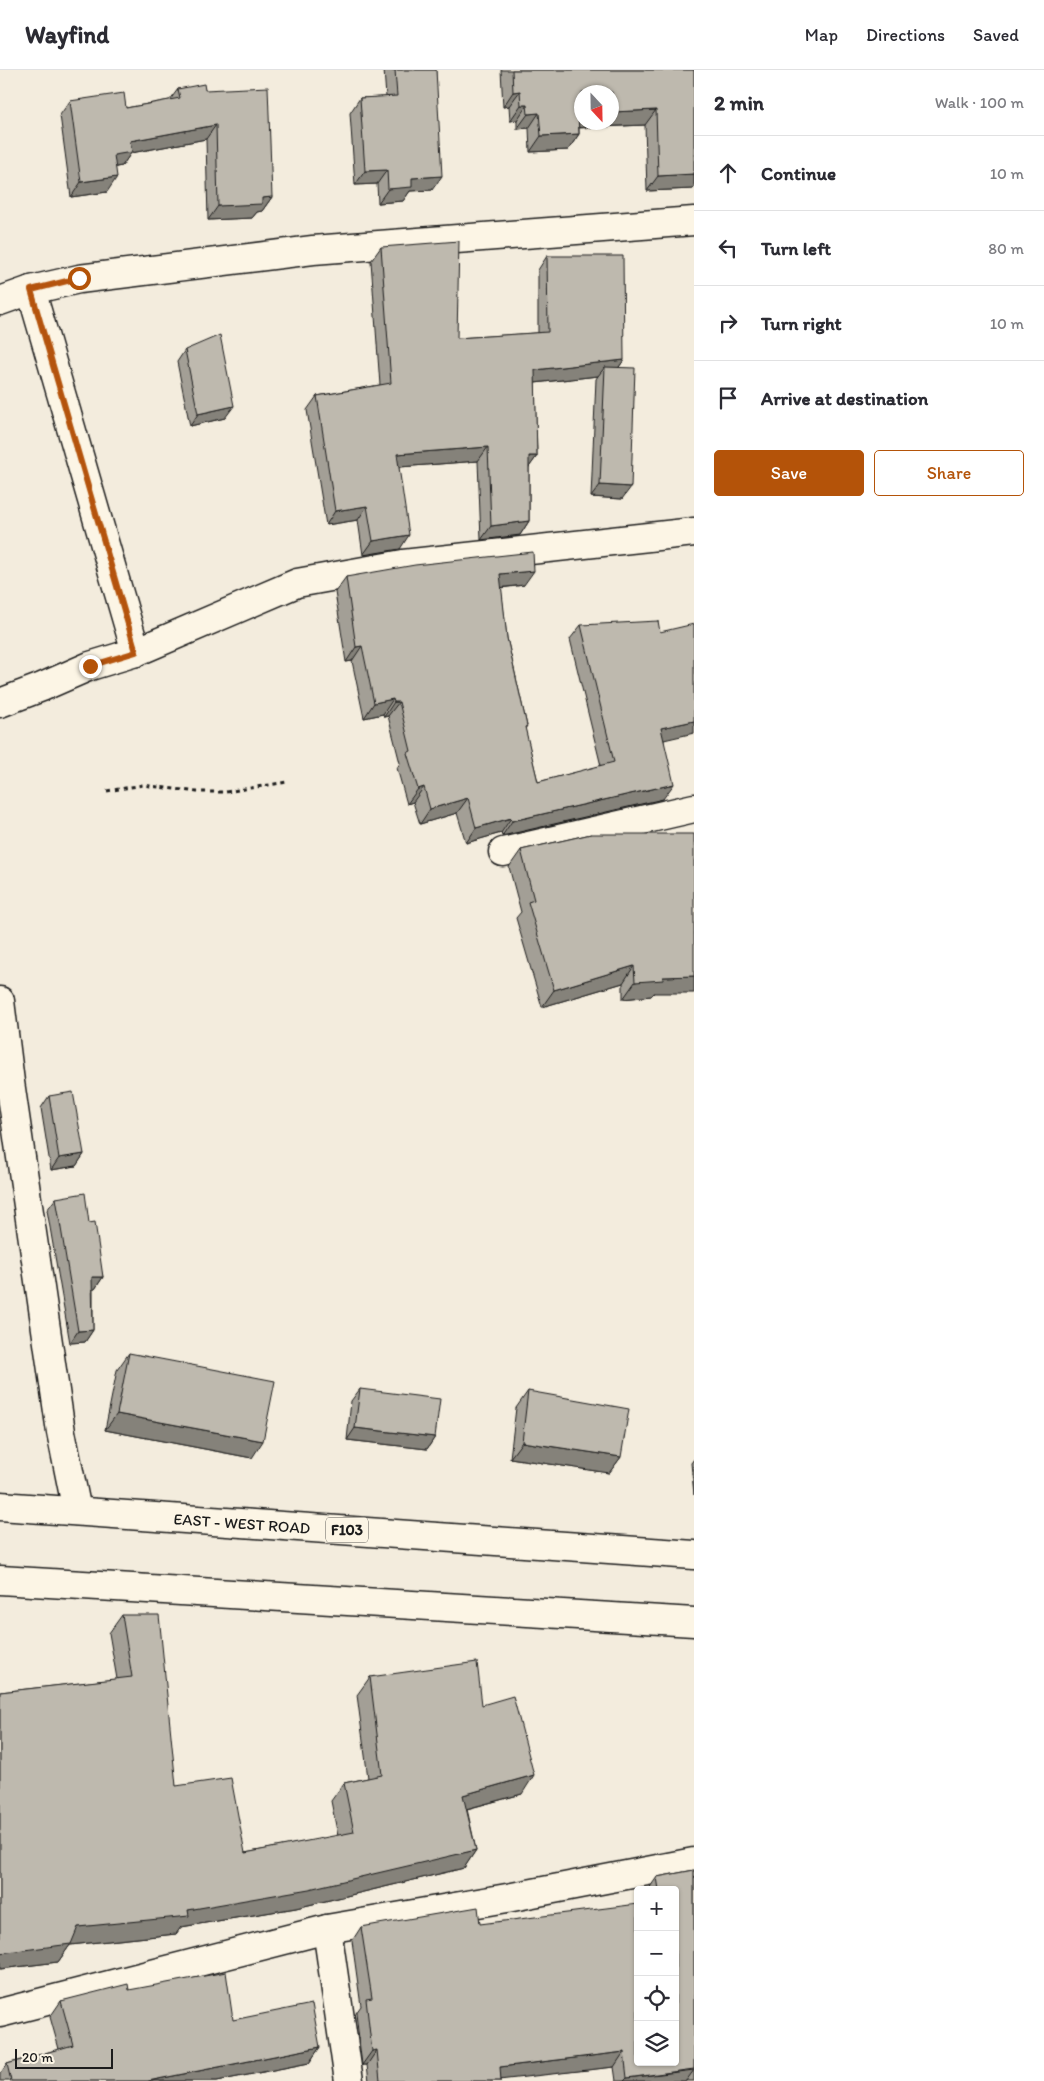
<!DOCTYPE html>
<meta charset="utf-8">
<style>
body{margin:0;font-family:Itim,sans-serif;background:#f2f2f3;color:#2b2b33}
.controls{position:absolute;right:15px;bottom:15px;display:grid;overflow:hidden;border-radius:5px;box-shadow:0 1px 4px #0004}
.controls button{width:45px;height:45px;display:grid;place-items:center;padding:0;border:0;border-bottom:1px solid #e1e1e2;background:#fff;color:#2b2b33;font:25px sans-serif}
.compass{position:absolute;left:574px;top:15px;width:45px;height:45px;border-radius:50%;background:#fff;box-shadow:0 1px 4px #0004;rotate:158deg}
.scale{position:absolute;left:15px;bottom:12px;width:98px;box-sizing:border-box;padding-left:5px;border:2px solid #1c1c1c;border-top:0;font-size:14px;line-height:18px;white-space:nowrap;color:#1c1c1c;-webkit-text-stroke:4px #fcf5e5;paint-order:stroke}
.stop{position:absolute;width:15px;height:15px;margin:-11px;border:4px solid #b45309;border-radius:50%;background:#fff}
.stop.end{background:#b45309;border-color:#fff;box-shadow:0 1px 5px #0008}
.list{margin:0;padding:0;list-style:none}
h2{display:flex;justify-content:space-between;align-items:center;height:65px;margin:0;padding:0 20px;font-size:21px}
h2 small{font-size:16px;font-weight:400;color:#7c7c81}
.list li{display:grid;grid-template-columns:32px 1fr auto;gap:15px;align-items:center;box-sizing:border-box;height:75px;padding:0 20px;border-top:1px solid #e1e1e2}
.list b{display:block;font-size:19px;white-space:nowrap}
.list em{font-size:16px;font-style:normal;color:#7c7c81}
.actions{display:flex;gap:10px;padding:15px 20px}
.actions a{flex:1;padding:11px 0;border:1px solid #b45309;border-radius:5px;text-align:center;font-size:18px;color:#b45309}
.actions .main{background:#b45309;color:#fff}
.icon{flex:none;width:28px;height:28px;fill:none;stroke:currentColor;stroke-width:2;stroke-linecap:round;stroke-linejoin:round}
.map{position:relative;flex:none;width:694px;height:2011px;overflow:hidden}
header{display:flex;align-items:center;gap:30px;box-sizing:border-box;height:70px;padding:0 25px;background:#fff;border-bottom:1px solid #e1e1e2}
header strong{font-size:24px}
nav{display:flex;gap:28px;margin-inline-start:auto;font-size:18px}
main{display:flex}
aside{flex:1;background:#fff}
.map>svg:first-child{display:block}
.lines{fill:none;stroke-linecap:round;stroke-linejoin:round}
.minor-casing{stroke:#1c1c1c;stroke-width:31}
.primary-casing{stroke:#1c1c1c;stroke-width:31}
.path{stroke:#1c1c1c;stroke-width:3;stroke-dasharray:4 4;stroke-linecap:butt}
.minor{stroke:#fcf5e5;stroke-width:28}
.primary{stroke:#fcf5e5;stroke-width:28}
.wall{fill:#a39f96;stroke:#1c1c1c}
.shaded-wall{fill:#85827a;stroke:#1c1c1c}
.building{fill:#beb9ae;stroke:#1c1c1c}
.route{stroke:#b45309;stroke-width:6}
.labels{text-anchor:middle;stroke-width:5;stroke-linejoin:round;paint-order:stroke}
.shield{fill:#fcf5e5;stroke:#5f5d58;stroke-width:1}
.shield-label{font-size:15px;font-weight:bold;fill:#1c1c1c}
.street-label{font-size:16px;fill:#1c1c1c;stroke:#fcf5e5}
</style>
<header>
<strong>Wayfind</strong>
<nav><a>Map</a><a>Directions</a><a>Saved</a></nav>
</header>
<main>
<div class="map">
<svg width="694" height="2011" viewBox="0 0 694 2011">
<rect width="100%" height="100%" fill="#f3ecdd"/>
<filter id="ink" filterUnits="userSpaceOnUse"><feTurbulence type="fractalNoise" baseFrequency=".02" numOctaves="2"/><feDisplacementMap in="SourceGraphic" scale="10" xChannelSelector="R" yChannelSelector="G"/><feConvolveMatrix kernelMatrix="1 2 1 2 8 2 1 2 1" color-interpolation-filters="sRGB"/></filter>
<g filter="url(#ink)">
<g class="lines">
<g class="minor-casing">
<g id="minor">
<path d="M31,220L136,582"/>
<path d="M0,231L31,220L79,209L313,180L694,151"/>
<path d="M0,633L42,617L90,596L136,582L297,513L403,494L694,462"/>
<path d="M503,782L694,738"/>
<path d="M0,931L10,1012L61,1362L77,1441"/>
<path d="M327,1859L349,2011"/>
<path d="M0,1943L327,1859L507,1828L694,1792"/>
</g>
</g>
<g class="primary-casing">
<g id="primary">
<path d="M0,1436L694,1485"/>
<path d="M0,1510L694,1552"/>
</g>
</g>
<path class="path" d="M107,721L143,715L197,722H226L287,712"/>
<use href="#minor" class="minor"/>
<use href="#primary" class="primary"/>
</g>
<g class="wall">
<path d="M384,0H436L432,120L410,121L403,131L378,133L377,114L355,115L350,43L360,28L386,27Z"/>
<path d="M501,0H694V118L693,119L647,121L645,55L579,58V64L568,80L530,82L529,58L517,59V50L510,51L509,36L503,37Z"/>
<path d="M178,19L205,20L272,127L262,141L257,142L252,148L208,150L206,69L131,83L122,96L116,97L107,122L71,127L60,45L70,31L126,38L170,30Z"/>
<path d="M381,177L457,268L538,263V200L547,186L624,290L619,297L622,429L591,427L596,309L598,306L535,313L537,386L529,397V451L520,465L481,470L478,391L399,397L400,479L363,485L358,450L326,455L307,340L317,326L380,315L371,191Z"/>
<path d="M185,280L225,348L190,356L177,292Z"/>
<path d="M346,507L524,515L501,518L507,568L527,656L525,659L538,712L601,696L570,569L581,555L664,670L663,729L502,766L501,763L466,773L457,743L420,754L413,732L407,734L397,698L400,693L388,646L384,647L383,644L364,648L352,591L346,592L335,522Z"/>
<path d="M591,764L654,923L651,926L623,929V913L542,937L516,848L521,842L509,797L521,780Z"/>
<path d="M49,1026L84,1084L76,1096L51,1100L41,1038Z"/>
<path d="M56,1128L89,1153L103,1207L95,1219H93V1260L85,1272L70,1273L47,1140Z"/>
<path d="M129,1283L252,1388L105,1360L117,1300Z"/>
<path d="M360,1319L435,1367L427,1379L347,1370L351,1331Z"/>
<path d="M528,1321L621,1387L609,1403L510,1388L516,1338Z"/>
<path d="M694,1389V1425L691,1393Z"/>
<path d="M122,1545L176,1716L245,1783L338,1766L331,1731L344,1713L368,1708L357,1625L370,1607L482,1635L522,1724L467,1739L476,1780L464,1798L296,1838L181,1857L176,1864L70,1875L58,1892L0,1899V1622L117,1609L109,1563Z"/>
<path d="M694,1800V2011H616L614,1997L501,2009V2011H369L367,1995H362L360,1979L356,1943L361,1936L352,1871L361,1857L480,1854L638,1992L675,1820H648L657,1807Z"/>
<path d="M129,1920L233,1950L320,1977L309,1993L217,2011H0V2004L7,1994L59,1979L50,1947L61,1931Z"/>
</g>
<g class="shaded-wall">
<path d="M520,21L509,36L503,37L513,22Z"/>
<path d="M521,35H527L517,50L510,51Z"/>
<path d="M656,40L645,55L567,58L578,43H582V52H612V42Z"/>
<path d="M539,43L529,58L517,59L528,44Z"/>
<path d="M216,55L206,69L131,83L122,96L104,99L114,85L130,71Z"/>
<path d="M579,64L568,80L530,82L541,66Z"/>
<path d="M387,100L377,114L355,115L365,101Z"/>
<path d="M694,104V118L693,119L647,121L658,106Z"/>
<path d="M442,106L432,120L410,121L403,131L378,133L388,119L412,108Z"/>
<path d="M117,107L107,122L71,127L81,112Z"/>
<path d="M272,127L262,141L257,142L252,148L208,150L218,136L262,128Z"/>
<path d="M624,290L614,304L605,297L598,306L525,314L535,300Z"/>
<path d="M234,336L225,348L190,356L198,344Z"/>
<path d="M488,377L478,391L387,398L397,384Z"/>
<path d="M529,386H537L527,400Z"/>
<path d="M600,415L631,417L622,429L591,427Z"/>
<path d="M367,436L358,450L326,455L335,441Z"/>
<path d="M529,451L520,465L481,470L491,456Z"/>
<path d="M409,465L400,479L363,485L373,471Z"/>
<path d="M534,501L524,515L489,519L500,504Z"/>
<path d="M362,576L352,591L346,592L356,577Z"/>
<path d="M393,629L383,644L364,648L374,633Z"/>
<path d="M394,632H399L388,646L384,647Z"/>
<path d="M694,651V663L651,673L661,658Z"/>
<path d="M674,714L663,729L502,766L512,751Z"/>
<path d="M424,717L413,732L407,734L418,719Z"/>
<path d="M468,728L457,743L420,754L430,739Z"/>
<path d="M511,748L501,763L466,773L476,758Z"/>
<path d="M634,896L623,913L542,937L554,920Z"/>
<path d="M694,906V923H654L651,926L623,929L635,912L663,907Z"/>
<path d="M84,1084L76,1096L51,1100L59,1088Z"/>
<path d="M92,1207H103L95,1219H84Z"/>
<path d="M93,1260L85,1272L70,1273L78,1261Z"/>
<path d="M117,1344L263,1371L252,1388L105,1360Z"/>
<path d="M355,1358L435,1367L427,1379L347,1370Z"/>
<path d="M522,1372L621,1387L609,1403L510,1388Z"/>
<path d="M534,1705L522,1724L451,1743L463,1725Z"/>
<path d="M476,1780L464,1798L296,1838L181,1857L176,1864L70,1875L58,1892L0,1899V1883L78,1857L188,1840Z"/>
<path d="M320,1977L309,1993L217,2011H148Z"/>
<path d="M377,1980L367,1995H362L372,1981Z"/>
<path d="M624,1982L614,1997L490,2011L500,1997Z"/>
<path d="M694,2000L686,2011H624L627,2008Z"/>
</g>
<g class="building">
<path d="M395,0H436L442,106L412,108V117L388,119L387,100L365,101L360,28L397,26Z"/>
<path d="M512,0H694V104L658,106L656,40L612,42V22H582V43H578L579,64L541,66L539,43L528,44L527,35H521L520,21L513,22Z"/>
<path d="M204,14L205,20L268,17L272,127L262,128V134L218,136L216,55L130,71L132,82L114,85L117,107L81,112L70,31L124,23L126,38L180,28L178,19Z"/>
<path d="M459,171L457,268L548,262L547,186H623L624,290L535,300L537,386H529V451L491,456L488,377L397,384L409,465L373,471L367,436L335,441L317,326L391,313L381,177Z"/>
<path d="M220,265L234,336L198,344L185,280Z"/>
<path d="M605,297L635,298L631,417L600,415Z"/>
<path d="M533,482L534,501L500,504L507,568L527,656L525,657L538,712L614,692L581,555L658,551L660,562L694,554V651L661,658L674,714L512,751L511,748L476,758L468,728L430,739L424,717L418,719L407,683L411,681L399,632H394L393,629L374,633L362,576L356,577L346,507L415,495Z"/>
<path d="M591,764H694V906L663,907V910L635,912L634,896L554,920L528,832L534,830L521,780Z"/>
<path d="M73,1022L84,1084L59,1088L49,1026Z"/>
<path d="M85,1123L89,1153L95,1152L103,1207H92L93,1260L78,1261L56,1128Z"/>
<path d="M129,1283L275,1311L263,1371L117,1344Z"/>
<path d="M360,1319L440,1329L435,1367L355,1358Z"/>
<path d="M528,1321L629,1339L621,1387L522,1372Z"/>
<path d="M122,1545H159L176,1716L231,1708L245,1783L354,1762L344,1713L382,1705L370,1607L477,1592L482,1635L513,1626L534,1705L463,1725L476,1780L309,1819L188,1840L189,1846L78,1857L71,1874L0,1883V1622L132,1607Z"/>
<path d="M694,1800V1999L627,2008L624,1982L500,1997L501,2011H380L377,1980L372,1981L370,1965L366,1929L372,1928L361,1857L478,1837L480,1854L638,1834V1992H675V1820H659L657,1807Z"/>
<path d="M226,1902L233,1950L312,1934L320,1977L148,2011H11L7,1994L73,1975L61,1931L128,1914L129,1920Z"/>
</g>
</g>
<g class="lines" filter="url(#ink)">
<path class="route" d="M79,208L31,220L136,582L90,596"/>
</g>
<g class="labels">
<rect class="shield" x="326" y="1447.5" width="42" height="25" rx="4"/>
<g class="shield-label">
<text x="347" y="1465">F103</text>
</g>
<g class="street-label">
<text transform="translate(242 1453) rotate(4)" y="6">EAST - WEST ROAD</text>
</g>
</g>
</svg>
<div class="controls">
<button>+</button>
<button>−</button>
<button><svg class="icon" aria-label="locate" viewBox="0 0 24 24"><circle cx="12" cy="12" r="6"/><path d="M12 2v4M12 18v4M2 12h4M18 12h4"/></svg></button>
<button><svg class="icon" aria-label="layers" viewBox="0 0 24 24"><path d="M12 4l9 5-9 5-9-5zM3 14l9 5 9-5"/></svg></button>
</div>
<svg class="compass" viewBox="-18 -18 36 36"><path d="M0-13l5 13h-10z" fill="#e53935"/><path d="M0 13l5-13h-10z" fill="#7c7c81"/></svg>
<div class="scale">20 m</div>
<div class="stop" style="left:79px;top:208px"></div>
<div class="stop end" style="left:90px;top:596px"></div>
</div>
<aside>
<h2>2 min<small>Walk · 100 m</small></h2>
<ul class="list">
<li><svg class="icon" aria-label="ahead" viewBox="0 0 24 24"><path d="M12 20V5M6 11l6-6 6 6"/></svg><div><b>Continue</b></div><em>10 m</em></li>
<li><svg class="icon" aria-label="left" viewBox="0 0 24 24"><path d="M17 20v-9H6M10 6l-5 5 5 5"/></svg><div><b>Turn left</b></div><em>80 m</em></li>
<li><svg class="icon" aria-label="right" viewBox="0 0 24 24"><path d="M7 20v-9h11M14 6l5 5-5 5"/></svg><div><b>Turn right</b></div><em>10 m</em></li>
<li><svg class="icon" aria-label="arrive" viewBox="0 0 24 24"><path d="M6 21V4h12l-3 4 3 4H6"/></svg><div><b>Arrive at destination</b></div></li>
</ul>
<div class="actions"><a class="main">Save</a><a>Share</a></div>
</aside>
</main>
